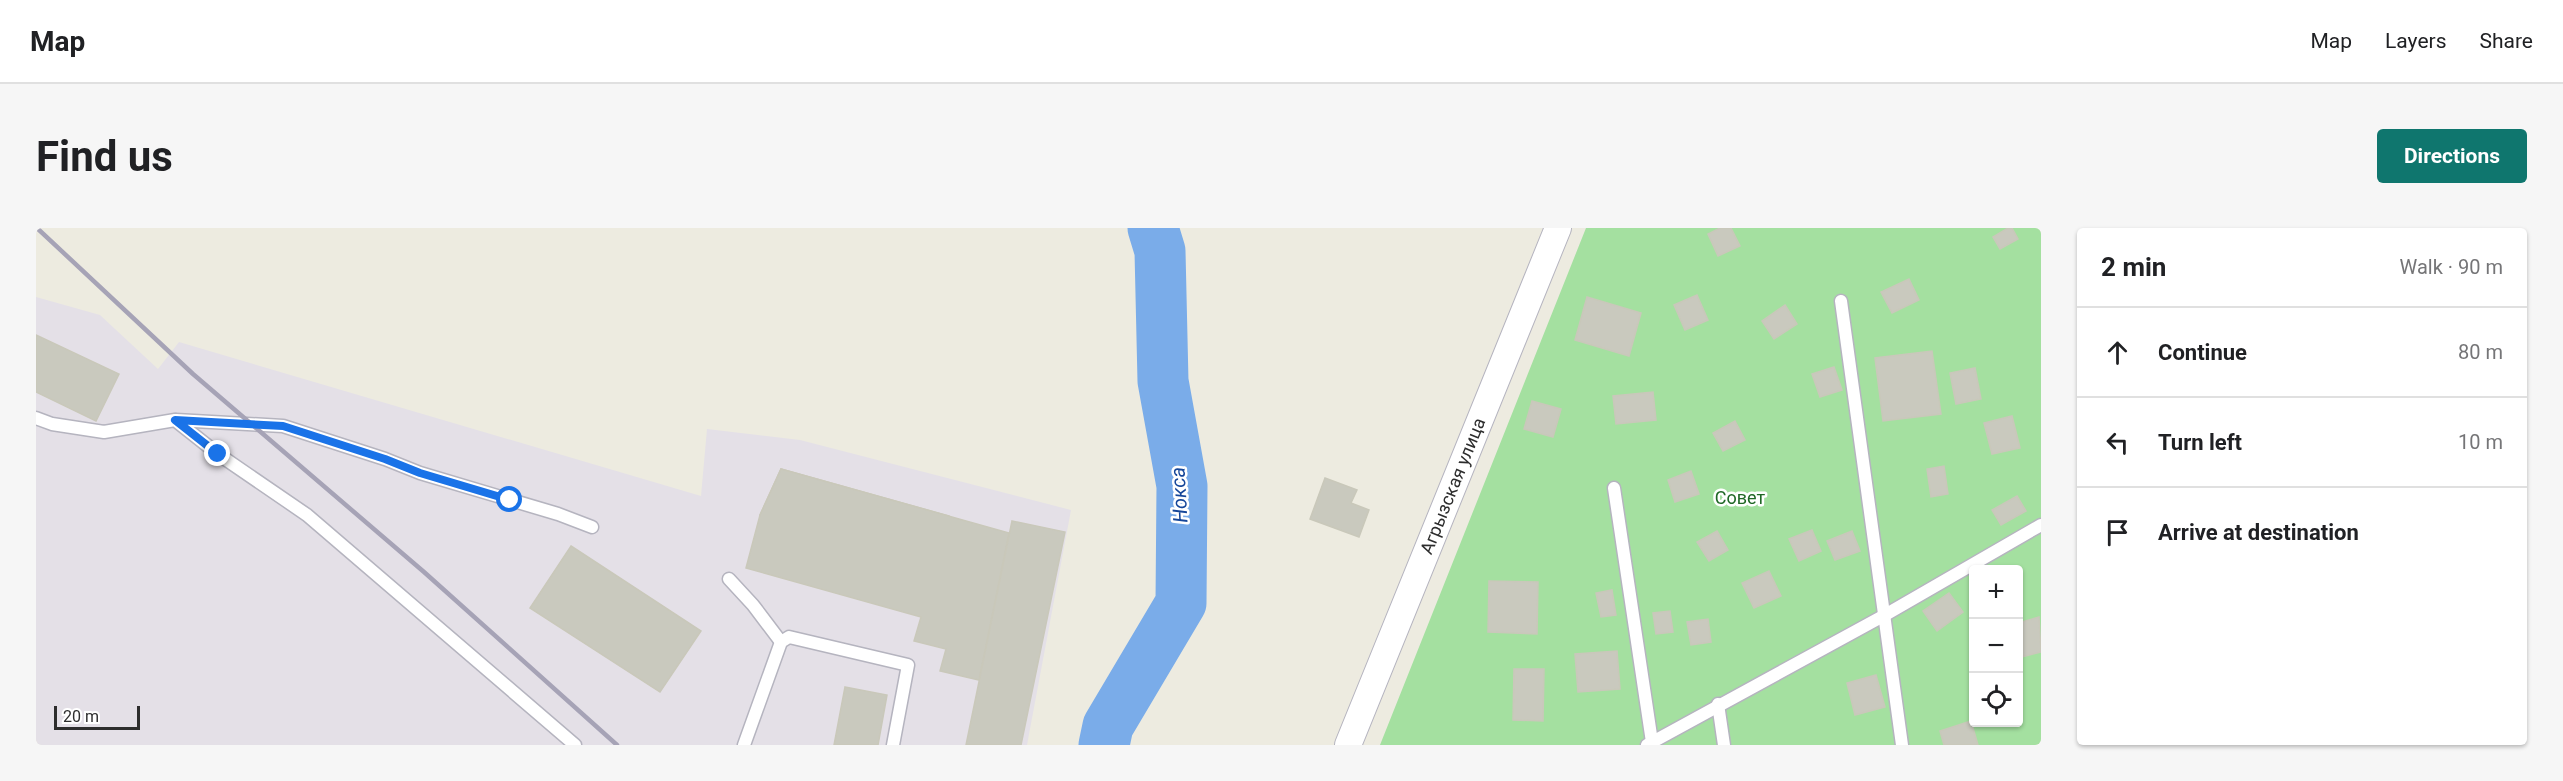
<!DOCTYPE html>
<meta charset="utf-8">
<style>
body{margin:0;font-family:Roboto,sans-serif;background:#f6f6f6;color:#202124}
.controls{position:absolute;right:18px;bottom:18px;display:grid;overflow:hidden;border-radius:6px;box-shadow:0 2px 4px #0004}
.controls button{width:54px;height:54px;display:grid;place-items:center;padding:0;border:0;border-bottom:2px solid #e0e0e0;background:#fff;color:#202124;font:30px sans-serif}
.scale{position:absolute;left:18px;bottom:15px;width:86px;box-sizing:border-box;padding-left:6px;border:3px solid #2d2d2d;border-top:0;font-size:16px;line-height:21px;white-space:nowrap;color:#2d2d2d;-webkit-text-stroke:4px #fff;paint-order:stroke}
.stop{position:absolute;width:18px;height:18px;margin:-14px;border:4px solid #1a73e8;border-radius:50%;background:#fff}
.stop.end{background:#1a73e8;border-color:#fff;box-shadow:0 2px 6px #0008}
.list{margin:0;padding:0;list-style:none}
h2{display:flex;justify-content:space-between;align-items:center;height:78px;margin:0;padding:0 24px;font-size:26px}
h2 small{font-size:20px;font-weight:400;color:#757577}
.list li{display:grid;grid-template-columns:39px 1fr auto;gap:18px;align-items:center;box-sizing:border-box;height:90px;padding:0 24px;border-top:2px solid #e0e0e0}
.list b{display:block;font-size:22px;white-space:nowrap}
.list em{font-size:20px;font-style:normal;color:#757577}
.icon{flex:none;width:33px;height:33px;fill:none;stroke:currentColor;stroke-width:2;stroke-linecap:round;stroke-linejoin:round}
.map{position:relative;flex:none;width:2005px;height:517px;overflow:hidden;border-radius:6px}
header{display:flex;align-items:center;gap:36px;box-sizing:border-box;height:84px;padding:0 30px;background:#fff;border-bottom:2px solid #e0e0e0}
header strong{font-size:28px}
nav{display:flex;gap:33px;margin-inline-start:auto;font-size:21px}
.intro{display:flex;align-items:center;justify-content:space-between;box-sizing:border-box;height:144px;padding:0 36px}
h1{margin:0;font-size:42px}
.button{padding:15px 27px;border-radius:6px;background:#0f766e;color:#fff;font-size:21px;font-weight:700}
main{display:flex;gap:36px;padding:0 36px}
aside{flex:1;background:#fff;border-radius:6px;box-shadow:0 2px 4px #0004}
.map>svg:first-child{display:block}
.industrial{fill:#e4e0e7}
.green{fill:#a4e0a0;fill-rule:evenodd}
.lines{fill:none;stroke-linecap:round;stroke-linejoin:round}
.river{stroke:#7aace9;stroke-width:51}
.building{fill:#c9c9be;stroke:#c9c8ba;stroke-width:1.5}
.service-casing{stroke:#b5b4bf;stroke-width:15}
.minor-casing{stroke:#b5b4bf;stroke-width:28}
.service{stroke:#fff;stroke-width:12}
.minor{stroke:#fff;stroke-width:26}
.rail{stroke:#a6a3b6;stroke-width:4.5}
.route{stroke:#1a73e8;stroke-width:8}
.labels{text-anchor:middle;stroke-width:5;stroke-linejoin:round;paint-order:stroke}
.street-label{font-size:18px;fill:#2d2d2d;stroke:#fff}
.park-label{font-size:18px;fill:#1f6825;stroke:#fff}
.water-label{font-size:20px;font-style:italic;fill:#154699;stroke:#fff}
</style>
<header>
<strong>Map</strong>
<nav><a>Map</a><a>Layers</a><a>Share</a></nav>
</header>
<div class="intro"><h1>Find us</h1><a class="button">Directions</a></div>
<main>
<div class="map">
<svg width="2005" height="517" viewBox="0 0 2005 517">
<rect width="100%" height="100%" fill="#edebe0"/>
<path class="industrial" d="M0,69L64,87L122,141L143,114L665,268L671,201L764,212L1035,282L991,517H0Z"/>
<path class="green" d="M1550,0H2005V517H1344ZM1938,341H1982V494H1938Z"/>
<g class="lines">
<path class="river" d="M1068,517L1072,498L1145,375L1146,258L1127,153L1124,23L1117,0"/>
</g>
<g class="building">
<path d="M1684,0H1695L1704,18L1682,28L1672,6Z"/>
<path d="M1972,0H1976L1982,11L1964,21L1957,9Z"/>
<path d="M1873,51L1883,72L1856,85L1845,64Z"/>
<path d="M1661,67L1672,92L1649,102L1638,77Z"/>
<path d="M1551,69L1605,85L1593,128L1539,112Z"/>
<path d="M1749,77L1761,96L1738,111L1726,93Z"/>
<path d="M0,107L83,146L60,193L0,164Z"/>
<path d="M1896,123L1905,186L1847,193L1839,130Z"/>
<path d="M1798,139L1806,162L1784,169L1776,146Z"/>
<path d="M1939,140L1945,171L1920,176L1914,145Z"/>
<path d="M1617,164L1620,192L1580,196L1577,168Z"/>
<path d="M1496,173L1525,181L1517,209L1488,201Z"/>
<path d="M1976,188L1984,220L1956,226L1948,195Z"/>
<path d="M1699,193L1709,212L1687,223L1677,205Z"/>
<path d="M1908,238L1912,266L1895,269L1891,241Z"/>
<path d="M745,241L913,288L899,337L724,287Z"/>
<path d="M745,241L973,305L943,452L904,443L910,421L878,413L885,389L710,340L724,287Z"/>
<path d="M1655,243L1663,266L1639,274L1632,252Z"/>
<path d="M1289,250L1321,262L1315,275L1333,282L1323,309L1274,291Z"/>
<path d="M1981,268L1990,283L1965,297L1956,282Z"/>
<path d="M976,293L1029,304L985,517H930Z"/>
<path d="M1776,302L1785,323L1763,333L1753,311Z"/>
<path d="M1681,303L1692,322L1673,333L1661,314Z"/>
<path d="M1816,303L1824,323L1799,332L1791,313Z"/>
<path d="M535,318L665,403L624,464L494,380Z"/>
<path d="M1733,343L1745,368L1718,380L1706,355Z"/>
<path d="M1453,353L1502,354L1501,406L1452,404Z"/>
<path d="M1576,362L1580,387L1565,389L1560,365Z"/>
<path d="M1913,365L1927,384L1901,403L1887,383Z"/>
<path d="M1634,383L1637,404L1620,406L1617,385Z"/>
<path d="M2003,389L2005,424L1982,430V395Z"/>
<path d="M1672,391L1675,414L1655,417L1651,394Z"/>
<path d="M1581,423L1584,461L1542,464L1539,426Z"/>
<path d="M1478,441H1508L1507,493L1477,492Z"/>
<path d="M1840,447L1849,479L1819,487L1811,455Z"/>
<path d="M809,459L851,467L842,517H798Z"/>
<path d="M1935,493L1942,517H1908L1904,503Z"/>
</g>
<g class="lines">
<g class="service-casing">
<g id="service">
<path d="M1805,73L1866,517"/>
<path d="M0,190L16,196L68,204L139,192L182,226L271,287L539,517"/>
<path d="M140,192L247,198L349,231L384,245L522,286L556,299"/>
<path d="M1578,260L1616,514"/>
<path d="M693,351L717,377L745,414"/>
<path d="M1682,476L1688,517"/>
<path d="M708,517L745,414L753,409L872,437L857,517"/>
<path d="M1611,517L1849,387L2005,297"/>
</g>
</g>
<g class="minor-casing">
<path id="minor" d="M1312,517L1522,0"/>
</g>
<use href="#service" class="service"/>
<use href="#minor" class="minor"/>
<path class="rail" d="M1,0L157,146L388,344L581,517"/>
</g>
<g class="lines">
<path class="route" d="M182,226L139,192L247,198L349,231L384,245L474,272"/>
</g>
<g class="labels">
<g class="street-label">
<text transform="translate(1417 258) rotate(-68)" y="6">Агрызская улица</text>
</g>
<g class="park-label">
<text x="1704" y="276">Совет</text>
</g>
<g class="water-label">
<text transform="translate(1143 267) rotate(-93)" y="7">Нокса</text>
</g>
</g>
</svg>
<div class="controls">
<button>+</button>
<button>−</button>
<button><svg class="icon" aria-label="locate" viewBox="0 0 24 24"><circle cx="12" cy="12" r="6"/><path d="M12 2v4M12 18v4M2 12h4M18 12h4"/></svg></button>
</div>
<div class="scale">20 m</div>
<div class="stop" style="left:474px;top:272px"></div>
<div class="stop end" style="left:182px;top:226px"></div>
</div>
<aside>
<h2>2 min<small>Walk · 90 m</small></h2>
<ul class="list">
<li><svg class="icon" aria-label="ahead" viewBox="0 0 24 24"><path d="M12 20V5M6 11l6-6 6 6"/></svg><div><b>Continue</b></div><em>80 m</em></li>
<li><svg class="icon" aria-label="left" viewBox="0 0 24 24"><path d="M17 20v-9H6M10 6l-5 5 5 5"/></svg><div><b>Turn left</b></div><em>10 m</em></li>
<li><svg class="icon" aria-label="arrive" viewBox="0 0 24 24"><path d="M6 21V4h12l-3 4 3 4H6"/></svg><div><b>Arrive at destination</b></div></li>
</ul>
</aside>
</main>
